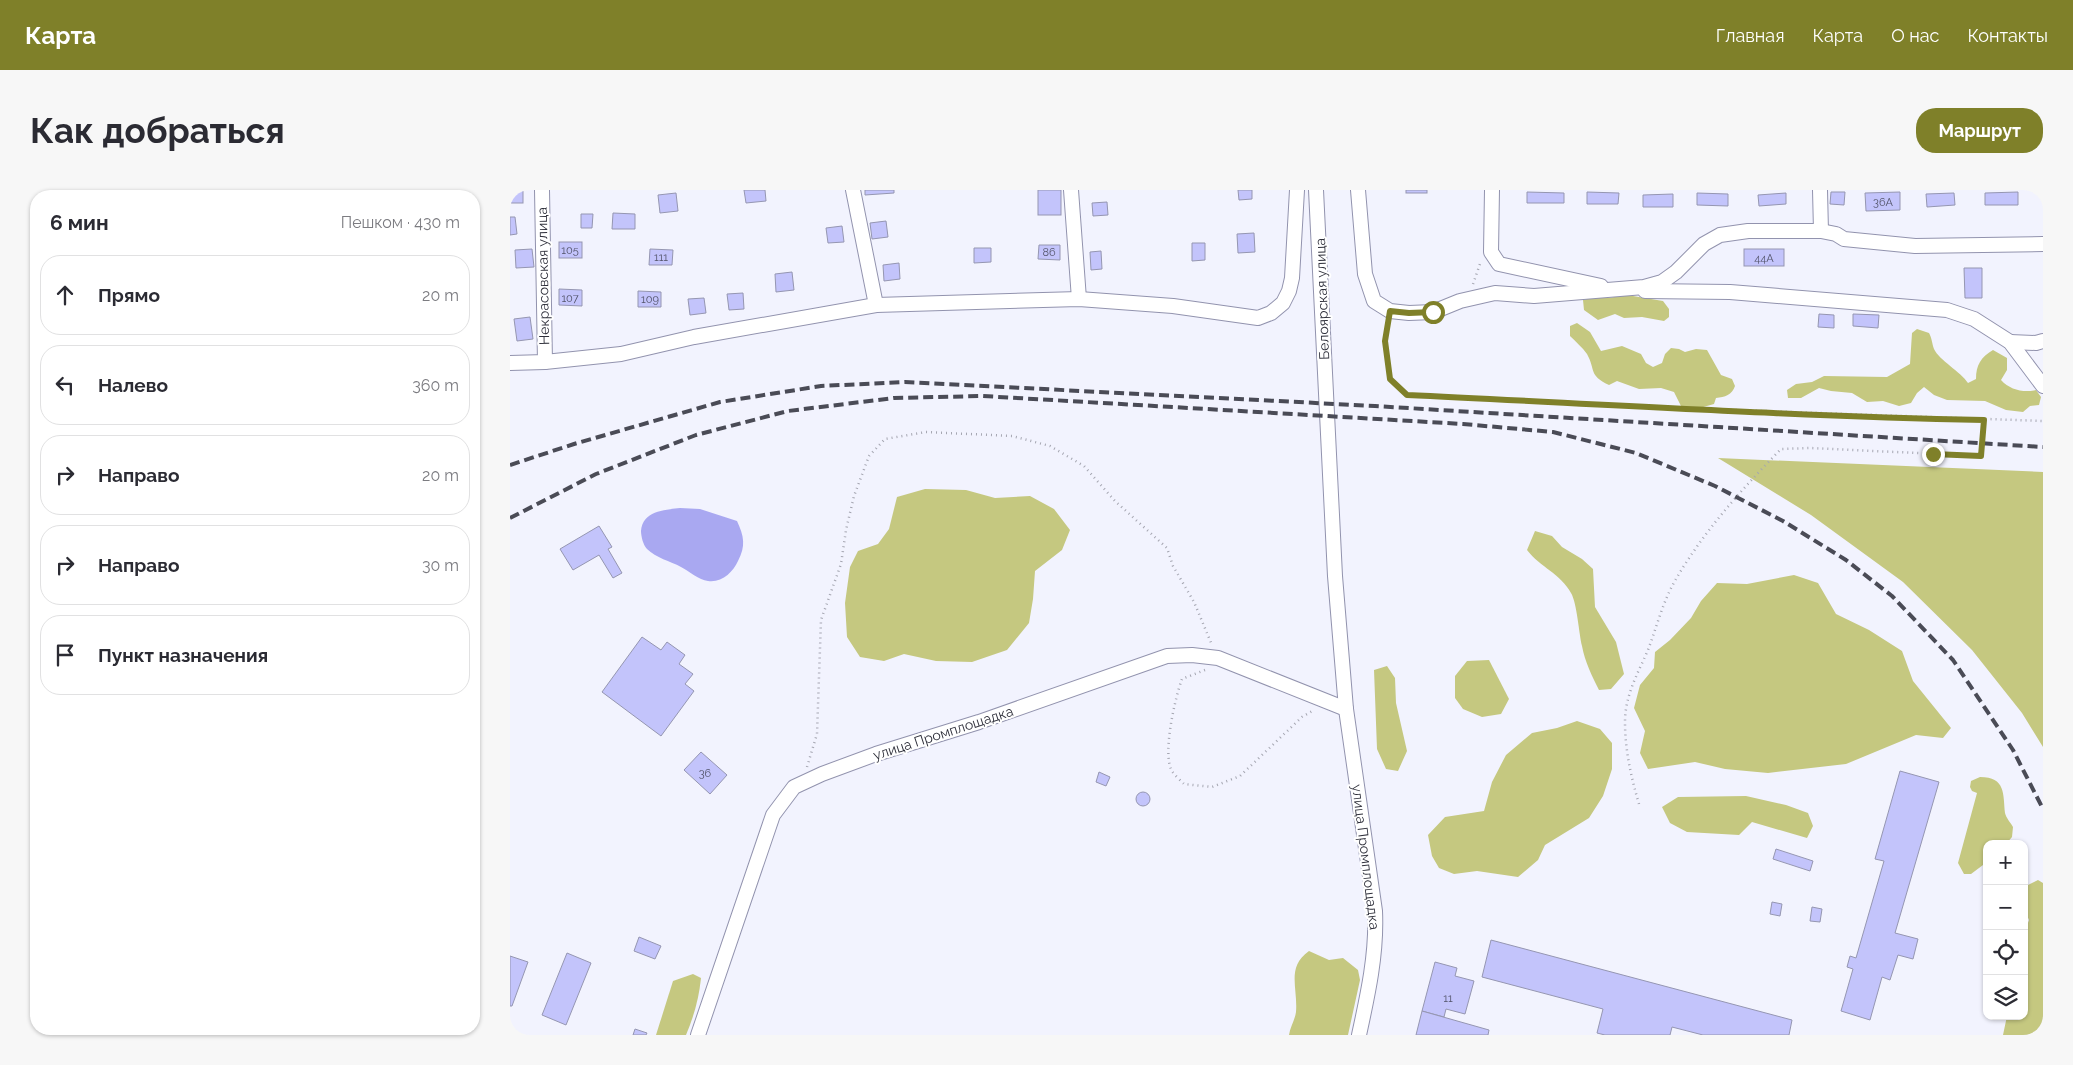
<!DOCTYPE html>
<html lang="ru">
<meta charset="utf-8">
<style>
body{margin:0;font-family:Raleway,sans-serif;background:#f7f7f7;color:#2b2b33}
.controls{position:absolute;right:15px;bottom:15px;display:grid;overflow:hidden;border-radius:10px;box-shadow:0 1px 4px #0004}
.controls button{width:45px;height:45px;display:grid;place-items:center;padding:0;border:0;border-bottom:1px solid #e1e1e2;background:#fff;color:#2b2b33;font:25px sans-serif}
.stop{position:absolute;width:15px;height:15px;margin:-11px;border:4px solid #7f8029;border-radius:50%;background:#fff}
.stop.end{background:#7f8029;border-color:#fff;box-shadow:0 1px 5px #0008}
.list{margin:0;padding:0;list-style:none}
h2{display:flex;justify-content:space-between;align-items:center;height:65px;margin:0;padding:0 20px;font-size:21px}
h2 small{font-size:16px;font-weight:400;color:#7c7c81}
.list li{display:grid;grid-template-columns:32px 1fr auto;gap:15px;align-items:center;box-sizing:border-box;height:80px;margin:0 10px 10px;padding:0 10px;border:1px solid #e1e1e2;border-radius:20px}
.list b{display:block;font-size:19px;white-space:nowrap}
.list em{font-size:16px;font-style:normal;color:#7c7c81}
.icon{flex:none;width:28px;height:28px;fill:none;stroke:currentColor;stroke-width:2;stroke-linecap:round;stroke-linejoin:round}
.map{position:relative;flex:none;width:1533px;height:845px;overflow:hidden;border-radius:20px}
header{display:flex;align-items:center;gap:30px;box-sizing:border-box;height:70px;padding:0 25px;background:#7f8029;color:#fff}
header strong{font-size:24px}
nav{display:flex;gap:28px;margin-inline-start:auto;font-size:18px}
.intro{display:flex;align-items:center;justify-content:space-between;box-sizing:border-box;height:120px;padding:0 30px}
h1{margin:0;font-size:35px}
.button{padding:12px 22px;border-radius:20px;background:#7f8029;color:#fff;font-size:18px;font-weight:700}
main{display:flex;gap:30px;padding:0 30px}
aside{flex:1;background:#fff;border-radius:20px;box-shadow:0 1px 4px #0004}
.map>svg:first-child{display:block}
.green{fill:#c5c880}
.water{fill:#a9a8f1}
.building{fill:#c3c4fb;stroke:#9596b1}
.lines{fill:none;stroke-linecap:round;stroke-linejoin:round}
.minor-casing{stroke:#9293ae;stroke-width:16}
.path{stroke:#a5a6b1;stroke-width:2.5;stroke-dasharray:1 4;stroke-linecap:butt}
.minor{stroke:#fff;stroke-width:14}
.rail{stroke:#4a4b56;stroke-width:4;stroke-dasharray:10 5;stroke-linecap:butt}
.route{stroke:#7f8029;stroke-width:6}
.labels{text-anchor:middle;stroke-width:4;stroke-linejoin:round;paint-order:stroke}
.number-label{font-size:11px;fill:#53546a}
.street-label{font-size:14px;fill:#2e2f3a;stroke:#fff}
</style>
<header>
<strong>Карта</strong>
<nav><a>Главная</a><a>Карта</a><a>О нас</a><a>Контакты</a></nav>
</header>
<div class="intro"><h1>Как добраться</h1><a class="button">Маршрут</a></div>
<main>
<aside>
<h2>6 мин<small>Пешком · 430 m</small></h2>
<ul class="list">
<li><svg class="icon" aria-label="ahead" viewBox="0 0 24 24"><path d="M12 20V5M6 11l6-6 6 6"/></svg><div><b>Прямо</b></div><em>20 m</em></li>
<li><svg class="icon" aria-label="left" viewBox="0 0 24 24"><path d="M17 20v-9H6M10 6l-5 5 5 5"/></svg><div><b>Налево</b></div><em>360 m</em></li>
<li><svg class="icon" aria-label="right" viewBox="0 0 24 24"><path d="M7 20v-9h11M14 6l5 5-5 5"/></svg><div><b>Направо</b></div><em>20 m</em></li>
<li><svg class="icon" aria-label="right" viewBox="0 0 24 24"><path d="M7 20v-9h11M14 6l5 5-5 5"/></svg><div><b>Направо</b></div><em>30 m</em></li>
<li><svg class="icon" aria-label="arrive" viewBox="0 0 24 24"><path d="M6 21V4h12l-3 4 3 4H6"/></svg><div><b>Пункт назначения</b></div></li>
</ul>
</aside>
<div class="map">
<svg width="1533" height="845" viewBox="0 0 1533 845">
<rect width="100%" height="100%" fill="#f2f3fe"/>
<g class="green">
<path d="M1117,105L1153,111L1159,119V127L1154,131L1132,127L1114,128L1105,124L1088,130L1074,120L1073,110L1084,107L1098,108Z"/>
<path d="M1067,133L1080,142L1091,161L1112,156L1131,164L1136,173L1143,177L1152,173L1155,164L1161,158L1169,159L1175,162L1186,159L1197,160L1211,185L1222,189L1225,196C1222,205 1215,207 1206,208L1204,214L1179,221L1171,216L1164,202L1151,198L1129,199L1107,191L1099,195C1078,185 1086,180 1077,164C1072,157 1066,152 1060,146V136Z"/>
<path d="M1407,139L1419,143C1422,148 1422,154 1424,159C1429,170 1451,182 1458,193L1466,189C1466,175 1471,167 1483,160L1497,168V180L1491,190C1500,200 1514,203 1526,200L1531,207L1529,215L1520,216L1513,222L1496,220L1475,211L1437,210L1424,205L1414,197L1407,203L1401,213L1389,216L1373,211L1357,212L1342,203L1321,201L1309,198L1291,208H1278L1277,200L1286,194L1302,192L1314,186L1377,187L1400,174L1402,143Z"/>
<path d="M1208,268L1533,282V557L1512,523L1462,460L1393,392L1301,325Z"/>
<path d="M415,299L456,300L485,308L520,306L544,319L560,340L552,360L525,381L523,409L519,433L497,460L462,472L426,471L394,464L374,471L350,467L337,447L335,413L340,377L348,361L368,354L379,339L387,307Z"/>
<path d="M1025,341L1042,346L1052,357L1072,369L1083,379L1085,417L1106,452L1114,484L1101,499L1089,500C1082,486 1075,472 1072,456C1069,444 1067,413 1061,403C1051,384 1030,377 1017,360Z"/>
<path d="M1284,385L1308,393L1326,424L1359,440L1392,461L1403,491L1441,538L1433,548L1406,545L1336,574L1258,583L1215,579L1185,572L1138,579L1130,563L1135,541L1124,518L1130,495L1144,478L1145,462L1160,450L1181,428L1191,411L1207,393L1237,394Z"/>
<path d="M979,470L999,509L991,524L972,527L953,519L945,508V486L957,471Z"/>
<path d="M877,476L885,488L886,513L897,561L888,581L876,579L867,559L864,480Z"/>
<path d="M1067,531L1090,539L1102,553V579L1093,606L1079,628L1035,655L1028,670L1008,687L967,681L944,684L929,678L922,666L918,645L935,627L974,621L982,592L996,565L1022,543L1047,538Z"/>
<path d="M1470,587C1496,587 1493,604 1495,623C1496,628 1501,633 1503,637L1502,647L1496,654H1477V672L1461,684H1454L1448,673L1467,603L1462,601L1460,597L1461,591Z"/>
<path d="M1236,606L1276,615L1298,623L1303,636L1297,648L1242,632L1229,645L1177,642L1160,633L1152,617L1168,607Z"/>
<path d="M1528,690L1533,693V845H1493L1497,826H1514V744L1519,730C1514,720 1512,707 1516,696Z"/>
<path d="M799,761L819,770L833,768L848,780L850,790L838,845H779C780,837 785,830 786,822C788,798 776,777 799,761Z"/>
<path d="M183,784L191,788C189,808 184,826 176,845H146L163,791Z"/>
</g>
<path class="water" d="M170,318L190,319L227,331C234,346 236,356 228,371C223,382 212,393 198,391C189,390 179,381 171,377C160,371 146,368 137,359C133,355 131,346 131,341C133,321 153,320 170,318Z"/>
<g class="building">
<rect x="0" y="0" width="13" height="13"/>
<path d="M234,0H255L256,11L236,13Z"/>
<path d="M355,0H384V3L355,5Z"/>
<rect x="528" y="0" width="23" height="25"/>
<path d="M728,0H742V9L729,10Z"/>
<rect x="896" y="0" width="21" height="3"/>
<path d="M1017,2L1054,3V13H1017Z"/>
<path d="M1077,2L1109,3L1108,14H1077Z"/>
<path d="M1321,2H1335L1334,15L1320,14Z"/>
<path d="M1390,2V20L1356,21L1355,3Z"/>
<path d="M1508,2V15H1475V3Z"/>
<path d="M166,3L168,21L150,23L148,5Z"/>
<path d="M1187,3L1218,4V16L1187,15Z"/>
<path d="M1276,3V14L1249,16L1248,5Z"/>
<path d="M1444,3L1445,15L1417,17L1416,4Z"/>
<path d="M1163,4V17H1133V5Z"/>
<path d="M597,12L598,25L583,26L582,13Z"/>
<path d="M103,23L125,24V39H102Z"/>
<path d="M71,24H83L82,38H71Z"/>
<path d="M0,27H5L7,44L0,45Z"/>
<path d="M376,31L378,47L362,49L360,33Z"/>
<path d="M332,36L334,52L318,53L316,38Z"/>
<path d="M744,43L745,62L728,63L727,44Z"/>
<rect x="49" y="52" width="23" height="16"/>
<path d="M682,53H695V70L682,71Z"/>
<path d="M529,55H550V70L528,69Z"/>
<path d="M464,58H481V72L464,73Z"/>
<path d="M22,59L24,77L6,78L5,60Z"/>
<path d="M140,59L163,60L162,75H139Z"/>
<rect x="1234" y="59" width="40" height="17"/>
<path d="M591,61L592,79L581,80L580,62Z"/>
<path d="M389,73L390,89L374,91L373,75Z"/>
<path d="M1454,78H1472V108H1455Z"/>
<path d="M282,82L284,100L266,102L265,84Z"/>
<path d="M49,99L72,100V116L49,115Z"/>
<path d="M128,101L151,102V117H128Z"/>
<path d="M233,103L234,119L219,120L217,104Z"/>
<path d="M194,108L196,123L180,125L178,109Z"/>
<path d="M1309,124L1324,125V138L1308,137Z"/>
<path d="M1343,124L1369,125L1368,138L1343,136Z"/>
<path d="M20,127L23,149L7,151L4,129Z"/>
<path d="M89,336L102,357L98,359L112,383L103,388L89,365L63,380L50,359Z"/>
<path d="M132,447L151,460L157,452L175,465L169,474L183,484L175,494L184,501L151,546L92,502Z"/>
<path d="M191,562L217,585L200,604L174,580Z"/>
<path d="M1390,581L1429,592L1385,743L1408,749L1403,769L1388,765L1380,790L1372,787L1360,830L1331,821L1343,779L1337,777L1340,766L1346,768L1374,671L1365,669Z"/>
<path d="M589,582L600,587L596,596L586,592Z"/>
<circle cx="633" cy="609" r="7"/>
<path d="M1266,659L1303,671L1300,681L1263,669Z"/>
<path d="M1262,712L1272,714L1270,726L1260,724Z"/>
<path d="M1302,717L1312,719L1310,732L1300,731Z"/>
<path d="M129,747L151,756L145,769L124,761Z"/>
<path d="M981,750L1282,830L1279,845H1193L1162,837L1160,845H1095L1087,843L1093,819L972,787Z"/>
<path d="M57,763L81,773L56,835L32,825Z"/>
<path d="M0,766L18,772L2,816H0Z"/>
<path d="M925,772L947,778L945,786L964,791L955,824L936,819L934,827L912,821Z"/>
<path d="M912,821L979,840L978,845H906Z"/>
<path d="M125,839L137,843L136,845H123Z"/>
</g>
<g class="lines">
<g class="minor-casing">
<g id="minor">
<path d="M32,0L35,172"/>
<path d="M343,0L366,115"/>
<path d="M561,0L569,109"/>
<path d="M806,0L825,386L836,519L865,721C867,763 858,804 849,845"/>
<path d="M848,0L855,84L864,111L880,121L899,123L923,122L950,111L985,103L1024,106L1134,97L1152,92L1166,82L1194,54L1210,45L1238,41H1311L1326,44L1334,49L1405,56L1533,54"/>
<path d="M982,0L981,62L989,74L1091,96"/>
<path d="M1310,0L1311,41"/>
<path d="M1135,101L1220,102L1437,120L1464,129L1500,152L1533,196"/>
<path d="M1500,152L1526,153L1533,151"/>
<path d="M0,173L35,172L111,164L184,147L366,115L569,109L663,116L748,128L761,123L773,113L779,101L782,88L787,0"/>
<path d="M188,845L263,625L284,597L312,584L366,564L469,532L657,466L682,465L708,468L836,519"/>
</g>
</g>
<g class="path">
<path d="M963,94L971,71"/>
<path d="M878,132L875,151L880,189L897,205L1160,219L1226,220L1533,231"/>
<path d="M695,480L672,489C665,508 653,561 661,579C663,584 670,590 674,594L702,597L730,586L792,527L804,520"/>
<path d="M297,577L307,544L311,430L331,374L336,340L344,306L359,266L375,249L416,242L502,246L540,256L574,276L605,311L657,358L663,376L684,412L702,455"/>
<path d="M1129,614C1121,587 1115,560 1115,532C1115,505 1128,483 1138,460C1147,436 1153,411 1166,389C1194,341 1232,299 1271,259L1300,258L1471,266L1474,230"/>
</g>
<use href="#minor" class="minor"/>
<g class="rail">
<path d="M0,275L64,254L210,212L311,196L395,192L865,216L1533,257"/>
<path d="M0,328L86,284L186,245L278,221L384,208L473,206L953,234L1043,242L1126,263L1205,296L1273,331L1336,370L1382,406L1443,470L1503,560L1533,619"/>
</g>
</g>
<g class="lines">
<path class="route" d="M923,122L899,123L880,121L875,151L880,189L897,205C1089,214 1281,226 1474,230L1471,266L1423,264"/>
</g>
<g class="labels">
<g class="number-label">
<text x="1373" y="16">36А</text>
<text x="60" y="64">105</text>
<text x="539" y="66">86</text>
<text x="151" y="71">111</text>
<text x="1254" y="72">44А</text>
<text x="60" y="112">107</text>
<text x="140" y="113">109</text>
<text x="195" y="587">36</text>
<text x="938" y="812">11</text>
</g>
<g class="street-label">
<text transform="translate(33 86) rotate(-91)" y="5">Некрасовская улица</text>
<text transform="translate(812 109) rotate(-92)" y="5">Белоярская улица</text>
<text transform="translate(433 543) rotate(-18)" y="5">улица Промплощадка</text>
<text transform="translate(856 667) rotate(83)" y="5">улица Промплощадка</text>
</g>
</g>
</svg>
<div class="controls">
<button>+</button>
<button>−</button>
<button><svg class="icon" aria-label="locate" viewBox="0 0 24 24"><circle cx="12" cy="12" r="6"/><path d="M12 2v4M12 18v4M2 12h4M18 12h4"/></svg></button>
<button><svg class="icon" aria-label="layers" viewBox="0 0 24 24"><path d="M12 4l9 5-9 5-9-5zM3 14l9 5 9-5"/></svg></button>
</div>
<div class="stop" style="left:923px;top:122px"></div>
<div class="stop end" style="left:1423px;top:264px"></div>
</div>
</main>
